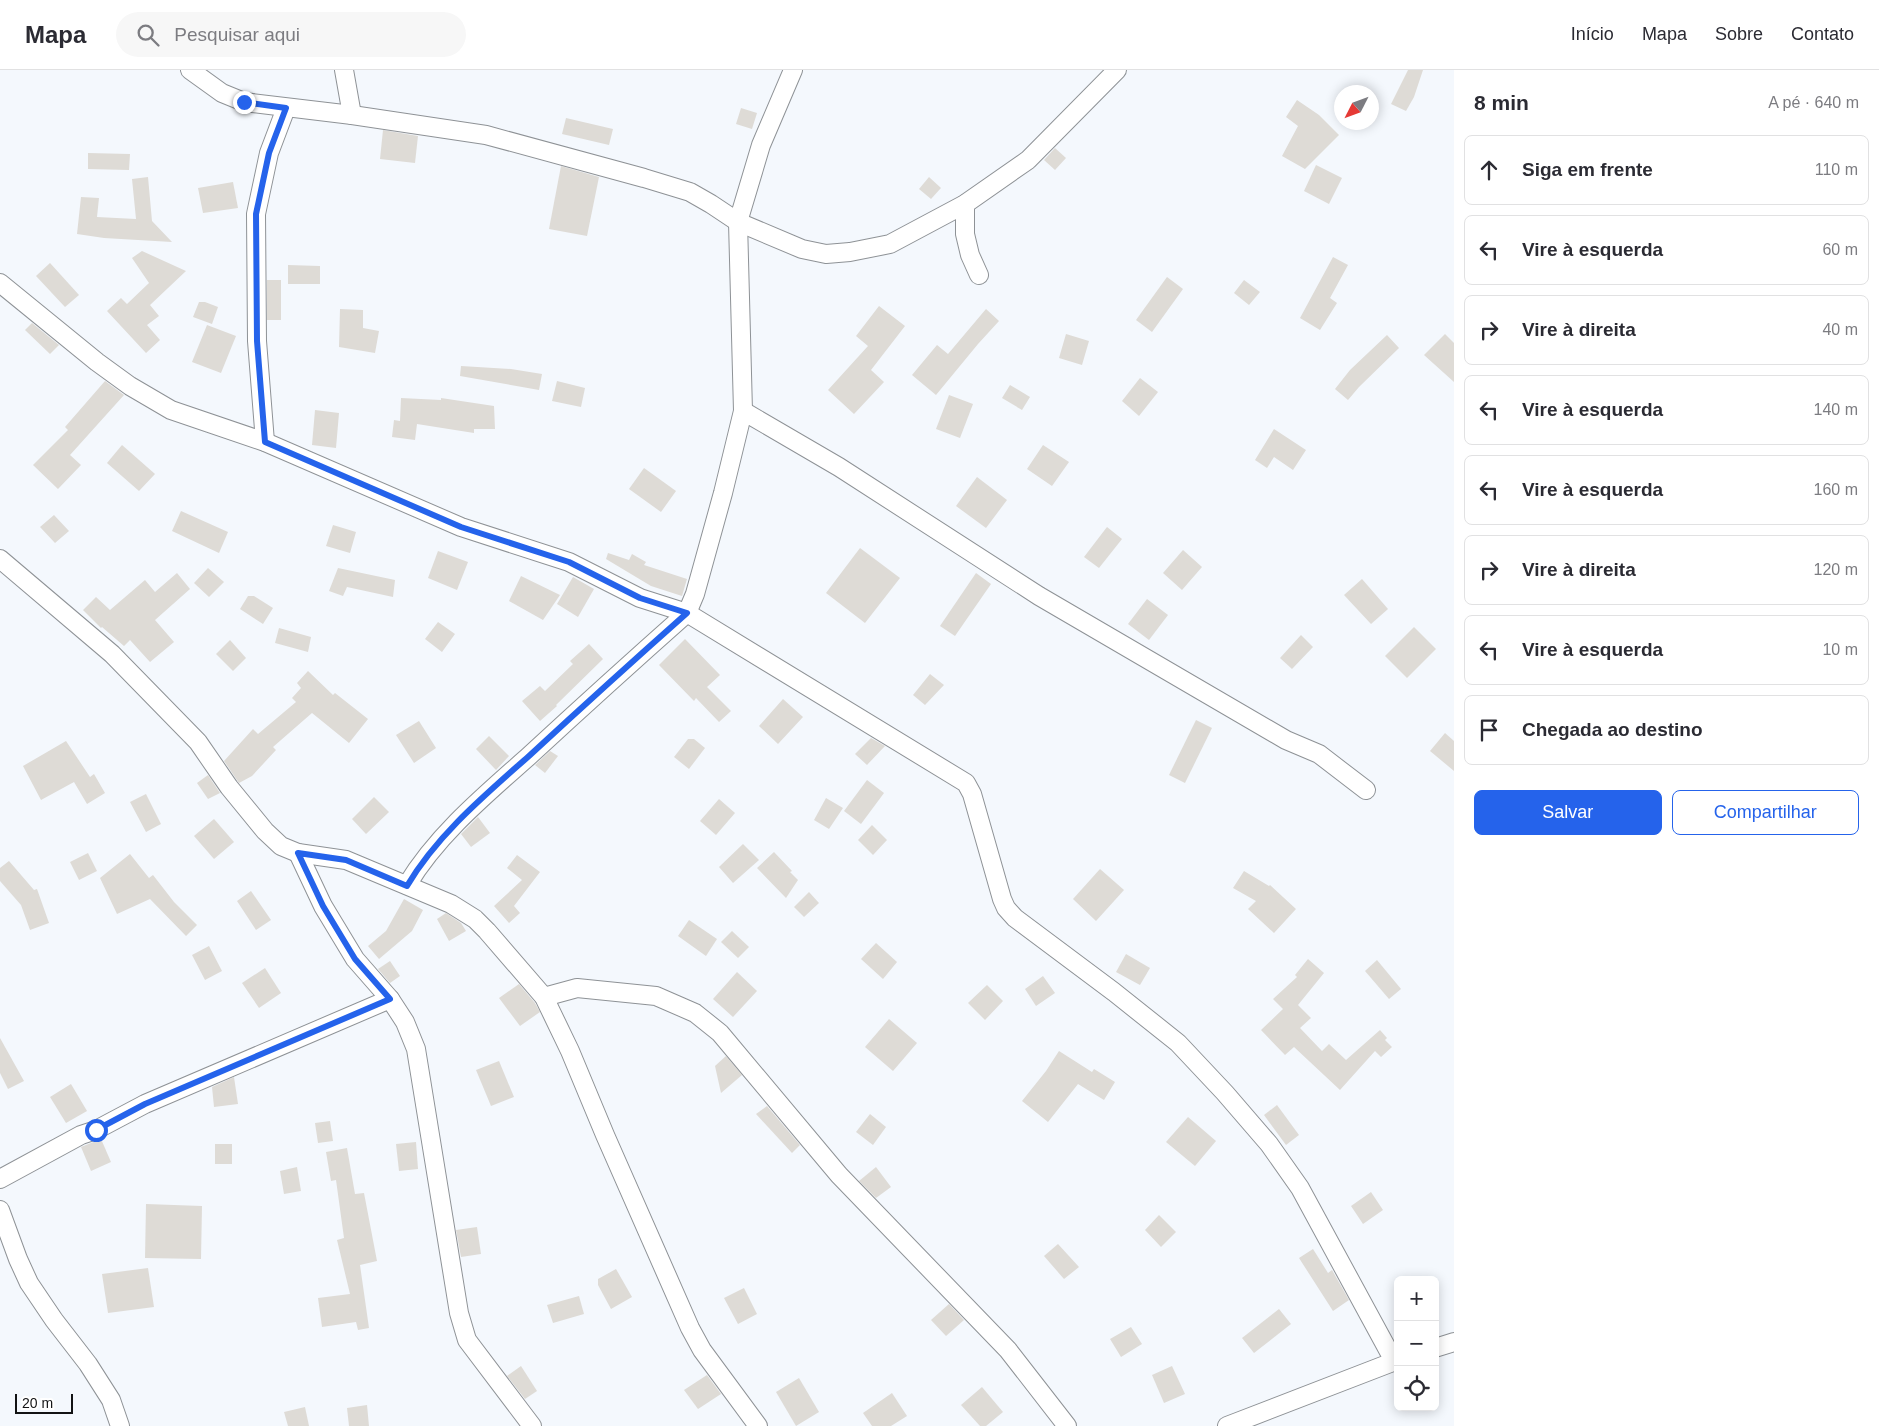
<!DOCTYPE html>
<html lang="pt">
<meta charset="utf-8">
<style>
body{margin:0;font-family:Helvetica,sans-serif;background:#f7f7f7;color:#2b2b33}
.controls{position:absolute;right:15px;bottom:15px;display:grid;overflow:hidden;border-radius:8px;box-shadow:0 2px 12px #0003}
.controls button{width:45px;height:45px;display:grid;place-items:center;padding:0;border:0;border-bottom:1px solid #e1e1e2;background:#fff;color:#2b2b33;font:25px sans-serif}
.compass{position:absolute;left:1334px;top:15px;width:45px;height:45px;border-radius:50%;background:#fff;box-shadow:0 2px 12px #0003;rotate:228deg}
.scale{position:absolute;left:15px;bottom:12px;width:58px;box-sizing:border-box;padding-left:5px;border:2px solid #121314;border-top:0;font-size:14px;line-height:18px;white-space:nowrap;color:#121314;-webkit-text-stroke:4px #fff;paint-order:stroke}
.stop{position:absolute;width:15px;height:15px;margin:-11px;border:4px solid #2563eb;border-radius:50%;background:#fff}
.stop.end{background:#2563eb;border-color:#fff;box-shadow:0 1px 5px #0008}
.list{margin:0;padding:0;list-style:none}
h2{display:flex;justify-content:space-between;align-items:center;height:65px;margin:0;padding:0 20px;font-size:21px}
h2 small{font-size:16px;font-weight:400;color:#7c7c81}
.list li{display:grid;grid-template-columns:32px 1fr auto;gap:15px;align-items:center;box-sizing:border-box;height:70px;margin:0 10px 10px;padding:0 10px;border:1px solid #e1e1e2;border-radius:8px}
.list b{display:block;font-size:19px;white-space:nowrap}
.list em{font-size:16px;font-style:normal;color:#7c7c81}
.actions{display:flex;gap:10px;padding:15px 20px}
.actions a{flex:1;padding:11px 0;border:1px solid #2563eb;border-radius:8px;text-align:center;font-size:18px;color:#2563eb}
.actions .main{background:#2563eb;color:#fff}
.icon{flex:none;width:28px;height:28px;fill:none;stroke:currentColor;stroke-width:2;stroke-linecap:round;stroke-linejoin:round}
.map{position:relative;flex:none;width:1454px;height:1356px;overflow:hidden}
header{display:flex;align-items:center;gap:30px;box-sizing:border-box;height:70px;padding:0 25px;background:#fff;border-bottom:1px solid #e1e1e2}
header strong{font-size:24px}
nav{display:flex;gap:28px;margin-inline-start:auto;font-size:18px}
.search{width:350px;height:45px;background:#f7f7f7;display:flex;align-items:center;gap:12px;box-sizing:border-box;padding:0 18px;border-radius:28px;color:#7c7c81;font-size:19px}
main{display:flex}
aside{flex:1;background:#fff}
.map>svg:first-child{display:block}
.building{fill:#dedbd6}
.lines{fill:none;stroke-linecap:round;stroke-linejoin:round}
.street-casing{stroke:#8e9296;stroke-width:20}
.street{stroke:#fff;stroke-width:18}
.route{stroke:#2563eb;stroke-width:6}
</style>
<header>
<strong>Mapa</strong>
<div class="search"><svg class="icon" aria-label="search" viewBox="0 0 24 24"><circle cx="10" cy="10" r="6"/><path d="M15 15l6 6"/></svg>Pesquisar aqui</div>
<nav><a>Início</a><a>Mapa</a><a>Sobre</a><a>Contato</a></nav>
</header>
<main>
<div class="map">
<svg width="1454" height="1356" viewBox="0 0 1454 1356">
<rect width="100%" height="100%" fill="#f4f8fd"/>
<g class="building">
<path d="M1408,0H1423L1414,27L1406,41L1391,34Z"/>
<path d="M1297,30L1319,45L1339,65L1305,99L1282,86L1298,56L1286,47Z"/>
<path d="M741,38L757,43L752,59L736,54Z"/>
<path d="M566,48L613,59L609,75L562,64Z"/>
<path d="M383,60L418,66L415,93L380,89Z"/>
<path d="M1055,78L1066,88L1055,100L1044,90Z"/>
<path d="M88,83L130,84L129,100L88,99Z"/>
<path d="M1316,95L1342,108L1329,134L1304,121Z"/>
<path d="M561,96L599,107L587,166L549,159Z"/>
<path d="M148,107L152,151L172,172L104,168L77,164L81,127L99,128L97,147L136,149L132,109Z"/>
<path d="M929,107L941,118L931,129L919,119Z"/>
<path d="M233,112L238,138L203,143L198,118Z"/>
<path d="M142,181L186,201L150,235L159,246L147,255L160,270L146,283L107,241L121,228L127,234L149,213L132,188Z"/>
<path d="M1333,187L1348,195L1330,228L1337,233L1320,260L1300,248Z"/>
<path d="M50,193L79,225L65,237L36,206Z"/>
<path d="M288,195L320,196V214H288Z"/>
<path d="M1167,207L1183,219L1152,262L1136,250Z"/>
<rect x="267" y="210" width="14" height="40"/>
<path d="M1244,210L1260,222L1249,235L1234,223Z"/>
<path d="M199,232H205L218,237L212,254L193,247Z"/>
<path d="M879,236L905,256L871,300L884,312L854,344L828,320L868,276L856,266Z"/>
<path d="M340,239L363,240V258L379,261L375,283L339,277Z"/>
<path d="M986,239L999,251L978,274L936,325L912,305L937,275L948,284Z"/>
<path d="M32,253L59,275L50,284L25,260Z"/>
<path d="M207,255L236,266L221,303L192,292Z"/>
<path d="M1066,264L1089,271L1082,295L1059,288Z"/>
<path d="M1445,264L1454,273V312L1424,285Z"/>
<path d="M1387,265L1399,278L1359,317L1348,330L1335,319L1350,300Z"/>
<path d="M461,296L511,299L542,304L539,320L460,306Z"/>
<path d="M1140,308L1158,322L1139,346L1122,331Z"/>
<path d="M105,311L124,325L70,385L81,395L58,419L33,395L68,360L65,357Z"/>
<path d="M557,311L585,318L581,337L552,331Z"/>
<path d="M1010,315L1030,327L1022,340L1002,328Z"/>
<path d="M949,325L973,334L960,368L936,359Z"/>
<path d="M401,328L441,330V328L494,336L495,359H474V363L417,354L415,370L392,367L394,350L400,351Z"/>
<path d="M315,340L339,343L336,378L312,375Z"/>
<path d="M1274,359L1306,380L1293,400L1274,387L1267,398L1255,390Z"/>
<path d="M122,375L155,404L139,421L107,393Z"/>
<path d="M1043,375L1069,392L1052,416L1027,399Z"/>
<path d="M644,398L676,421L661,442L629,419Z"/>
<path d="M977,407L1007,430L986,458L956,436Z"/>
<path d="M181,441L228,462L219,483L172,461Z"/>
<path d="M54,445L69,461L55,473L40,457Z"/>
<path d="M333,455L356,462L350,483L326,476Z"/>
<path d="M1107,457L1122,469L1099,498L1084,487Z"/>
<path d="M860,478L900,508L865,553L826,523Z"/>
<path d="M1183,480L1202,497L1182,520L1163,503Z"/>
<path d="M438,481L468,492L457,520L428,508Z"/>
<path d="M608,483L629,490L632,484L646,492L644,495L687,509L682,526L651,516L606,489Z"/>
<path d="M208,498L224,512L209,527L194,513Z"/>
<path d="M338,498L395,510L393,527L347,517L343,526L329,521Z"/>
<path d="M177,503L190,519L155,550L174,572L150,592L130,570L124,576L102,557L101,558L83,540L96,527L110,540L145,510L155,522Z"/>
<path d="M976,503L991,514L955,566L940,556Z"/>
<path d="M521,506L560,525L543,550L509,531Z"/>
<path d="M573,507L594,519L578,547L557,534Z"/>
<path d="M1362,509L1388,539L1371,554L1344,525Z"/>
<path d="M248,526H254L273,538L263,554L240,539Z"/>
<path d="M1147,529L1168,545L1149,570L1128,554Z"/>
<path d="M438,552L455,564L442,582L425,569Z"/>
<path d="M1414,557L1436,579L1407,608L1385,586Z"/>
<path d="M279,558L311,567L308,582L275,573Z"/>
<path d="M1301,565L1313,577L1292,599L1280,588Z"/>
<path d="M685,569L720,605L707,617L731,641L719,652L696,628L694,631L659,595Z"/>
<path d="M230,570L246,588L233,601L216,584Z"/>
<path d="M589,574L603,589L556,635L557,636L540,651L522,631L540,616L545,621L573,594L570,591Z"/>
<path d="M308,601L333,625L335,623L368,649L349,673L312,643L273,677L276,680L252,706L239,713L224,691L253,659L258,664L296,632L292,628L301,618L297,613Z"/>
<path d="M930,604L944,615L925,635L913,625Z"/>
<path d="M783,629L803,647L778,674L759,656Z"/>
<path d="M1196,650L1212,658L1185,713L1169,705Z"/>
<path d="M419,651L436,678L414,693L396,665Z"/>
<path d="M1445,663L1454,671V701L1430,681Z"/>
<path d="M489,666L509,686L496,700L476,679Z"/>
<path d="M871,668L885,676L867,695L855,684Z"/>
<path d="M688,669H694L705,678L689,699L674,687Z"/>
<path d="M66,671L90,707L94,704L105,723L87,734L74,712L41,730L23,696Z"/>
<path d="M550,681L558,686L545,703L535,695Z"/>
<path d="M208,705L220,723L208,729L197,713Z"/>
<path d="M867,710L884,723L861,754L844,741Z"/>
<path d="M146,724L161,754L146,762L130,732Z"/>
<path d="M374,727L389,742L366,764L352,749Z"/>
<path d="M826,728L843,738L829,759L814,750Z"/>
<path d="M719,729L735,743L716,765L700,751Z"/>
<path d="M478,747L490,763L471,777L461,764Z"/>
<path d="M214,749L234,772L214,789L194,766Z"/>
<path d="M872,755L887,770L873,785L858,770Z"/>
<path d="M743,774L759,790L733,813L719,797Z"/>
<path d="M774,782L792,801L790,802L798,810L786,828L757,798Z"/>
<path d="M88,783L97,801L79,810L70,792Z"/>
<path d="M130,784L149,808L153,805L174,832L197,855L186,866L150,829L117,844L100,808Z"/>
<path d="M517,785L540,802L514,836L520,843L509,853L494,836L522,810L507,798Z"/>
<path d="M9,791L34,820L37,819L49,853L30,860L21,835L0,811V798Z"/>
<path d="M1100,799L1124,820L1096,851L1073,829Z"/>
<path d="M1244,801L1269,816L1270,815L1296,839L1274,863L1248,839L1256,831L1233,818Z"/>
<path d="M251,821L271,850L256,860L237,831Z"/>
<path d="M809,822L819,833L804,847L794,837Z"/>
<path d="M404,829L423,840L412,861L379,889L368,876L386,861Z"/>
<path d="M446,843L461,853L466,861L449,871L437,849Z"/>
<path d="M689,850L717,869L706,886L678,866Z"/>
<path d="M732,861L749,877L738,888L721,872Z"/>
<path d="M876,873L897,892L883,909L861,889Z"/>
<path d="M209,876L222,901L205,910L192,885Z"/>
<path d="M1126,884L1150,898L1140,915L1116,902Z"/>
<path d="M1308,889L1324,903L1298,935L1311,948L1300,958L1322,981L1329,974L1346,990L1380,960L1387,968L1385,970L1392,977L1381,987L1375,981L1340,1020L1294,977L1285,985L1261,960L1283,939L1273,929L1297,907L1295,905Z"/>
<path d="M1377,890L1401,919L1389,929L1365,901Z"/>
<path d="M390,891L400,906L390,913L378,899Z"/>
<path d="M265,898L281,923L259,938L242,913Z"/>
<path d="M737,902L757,921L733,947L713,929Z"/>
<path d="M1043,906L1055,923L1036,936L1025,919Z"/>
<path d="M519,914L535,933L540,942L520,956L499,928Z"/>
<path d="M987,915L1003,931L985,950L968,933Z"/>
<path d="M889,949L917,973L893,1001L865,977Z"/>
<path d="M0,968L24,1011L8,1019L0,1003Z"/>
<path d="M1059,981L1092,1002L1094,999L1115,1012L1104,1030L1078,1014L1048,1052L1022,1031L1046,1001Z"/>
<path d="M726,986L742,1005L721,1023L715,996Z"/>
<path d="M499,991L514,1027L491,1036L476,1000Z"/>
<path d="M234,1007L238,1034L214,1037L212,1017Z"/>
<path d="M71,1014L87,1041L66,1053L50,1027Z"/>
<path d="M1277,1035L1299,1065L1286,1075L1264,1045Z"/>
<path d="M767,1036L800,1075L792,1083L756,1044Z"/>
<path d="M870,1044L886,1057L873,1075L856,1062Z"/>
<path d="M1188,1047L1216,1071L1195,1096L1166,1072Z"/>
<path d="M330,1051L333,1071L318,1073L315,1053Z"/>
<path d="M101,1069L111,1092L91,1101L81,1077Z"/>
<path d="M416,1072L418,1099L399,1101L396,1074Z"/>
<rect x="215" y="1074" width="17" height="20"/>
<path d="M347,1078L355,1124L364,1123L377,1191L360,1195L369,1258L358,1260L356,1252L322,1257L318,1228L350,1224L337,1170L344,1168L336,1110L331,1111L326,1082Z"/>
<path d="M297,1097L301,1121L284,1124L280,1101Z"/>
<path d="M876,1097L891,1117L876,1128L859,1111Z"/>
<path d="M1371,1122L1383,1140L1363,1154L1351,1136Z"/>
<path d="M146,1134L202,1136L201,1189L145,1188Z"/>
<path d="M1159,1145L1176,1162L1161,1177L1145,1160Z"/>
<path d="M477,1157L481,1184L461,1187L456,1160Z"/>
<path d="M1058,1174L1079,1197L1064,1209L1044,1186Z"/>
<path d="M1313,1179L1328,1203L1332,1200L1349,1230L1333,1241L1299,1188Z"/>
<path d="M148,1198L154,1237L108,1243L102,1204Z"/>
<path d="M616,1199L632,1227L611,1239L598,1215V1209Z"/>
<path d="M744,1218L757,1244L738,1254L724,1228Z"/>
<path d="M579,1226L584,1244L553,1253L547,1235Z"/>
<path d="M949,1234L964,1250L946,1266L931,1250Z"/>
<path d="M1279,1239L1291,1254L1254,1283L1242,1268Z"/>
<path d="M1131,1257L1142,1274L1121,1287L1110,1269Z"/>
<path d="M521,1296L537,1321L525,1329L507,1306Z"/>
<path d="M1172,1296L1185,1324L1164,1333L1152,1305Z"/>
<path d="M707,1305L721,1324L698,1339L684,1320Z"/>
<path d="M799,1308L819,1342L796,1356L776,1322Z"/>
<path d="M982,1317L1003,1342L986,1356H980L961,1335Z"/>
<path d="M892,1323L907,1346L891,1356H872L863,1343Z"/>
<path d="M367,1335L369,1356H349L347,1338Z"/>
<path d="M305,1337L309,1356H288L284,1342Z"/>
</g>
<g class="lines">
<g class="street-casing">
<g id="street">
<path d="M190,0L222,23L244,32L352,45L486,65L644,108L690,122L711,134L738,152L802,179L826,184L850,182L890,174L965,134L1028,90L1117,0"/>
<path d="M344,0L352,45"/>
<path d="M965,134V164L970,185L979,205"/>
<path d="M0,213L97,292L130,316L171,340L265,372L461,457L569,492L640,528L687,543L966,713L972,724L1002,829L1006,838L1015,848L1114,922L1178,973L1225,1023L1269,1074L1300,1118L1394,1291"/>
<path d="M743,341L839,397L1039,526L1286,670L1319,684L1366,720"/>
<path d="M265,372L257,271L256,144L269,83L286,38"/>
<path d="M0,489L112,584L198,672L229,717L265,761L281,776L298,783L346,790L451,834L475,849L487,861L544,927L570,981L605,1065L690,1258L702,1280L758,1356"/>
<path d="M298,783L323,836L355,889L390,929L405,952L416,979L459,1243L467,1270L532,1356"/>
<path d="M407,815C437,765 485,725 529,686C581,638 634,590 687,543L695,524L723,423L743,341L738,152L761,75L793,0"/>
<path d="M544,927L577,918L656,926L695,943L720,963L839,1105L1008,1280L1067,1356"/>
<path d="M0,1109L81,1065L96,1060L145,1034L390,929"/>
<path d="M0,1140L18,1189L29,1213L54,1250L88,1294L111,1330L120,1356"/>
<path d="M1435,1278L1454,1272"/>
<path d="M1227,1356L1398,1290"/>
</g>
</g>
<use href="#street" class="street"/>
</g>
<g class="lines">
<path class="route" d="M96,1060L145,1034L390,929L355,889L323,836L298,783L346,790L407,816C437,765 485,725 529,686C581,638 634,590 687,543L640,528L569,492L461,457L265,372L257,271L256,144L269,83L286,38L244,32"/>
</g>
</svg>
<div class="controls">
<button>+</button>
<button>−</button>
<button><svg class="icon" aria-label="locate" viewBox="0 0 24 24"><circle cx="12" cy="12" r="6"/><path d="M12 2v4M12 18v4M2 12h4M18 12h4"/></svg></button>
</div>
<svg class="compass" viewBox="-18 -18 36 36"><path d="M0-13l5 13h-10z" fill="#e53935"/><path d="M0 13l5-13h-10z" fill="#7c7c81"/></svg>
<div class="scale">20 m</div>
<div class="stop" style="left:96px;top:1060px"></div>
<div class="stop end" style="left:244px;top:32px"></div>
</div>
<aside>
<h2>8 min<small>A pé · 640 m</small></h2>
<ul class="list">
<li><svg class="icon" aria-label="ahead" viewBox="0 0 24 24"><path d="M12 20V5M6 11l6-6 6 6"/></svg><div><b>Siga em frente</b></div><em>110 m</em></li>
<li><svg class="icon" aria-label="left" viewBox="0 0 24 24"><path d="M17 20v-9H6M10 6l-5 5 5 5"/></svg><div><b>Vire à esquerda</b></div><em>60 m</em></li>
<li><svg class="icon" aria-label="right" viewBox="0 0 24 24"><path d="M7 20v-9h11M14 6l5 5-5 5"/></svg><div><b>Vire à direita</b></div><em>40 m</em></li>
<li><svg class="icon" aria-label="left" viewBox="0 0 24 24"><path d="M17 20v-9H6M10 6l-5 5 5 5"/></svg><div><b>Vire à esquerda</b></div><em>140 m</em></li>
<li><svg class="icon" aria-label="left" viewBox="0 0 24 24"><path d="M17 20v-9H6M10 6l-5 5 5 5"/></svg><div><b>Vire à esquerda</b></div><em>160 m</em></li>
<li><svg class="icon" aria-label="right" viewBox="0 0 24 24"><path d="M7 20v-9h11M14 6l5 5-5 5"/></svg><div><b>Vire à direita</b></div><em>120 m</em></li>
<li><svg class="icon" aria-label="left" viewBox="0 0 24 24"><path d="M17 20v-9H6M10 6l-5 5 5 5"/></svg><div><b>Vire à esquerda</b></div><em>10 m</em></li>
<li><svg class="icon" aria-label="arrive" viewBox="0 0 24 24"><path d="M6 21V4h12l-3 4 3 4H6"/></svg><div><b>Chegada ao destino</b></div></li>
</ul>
<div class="actions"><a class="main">Salvar</a><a>Compartilhar</a></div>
</aside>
</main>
